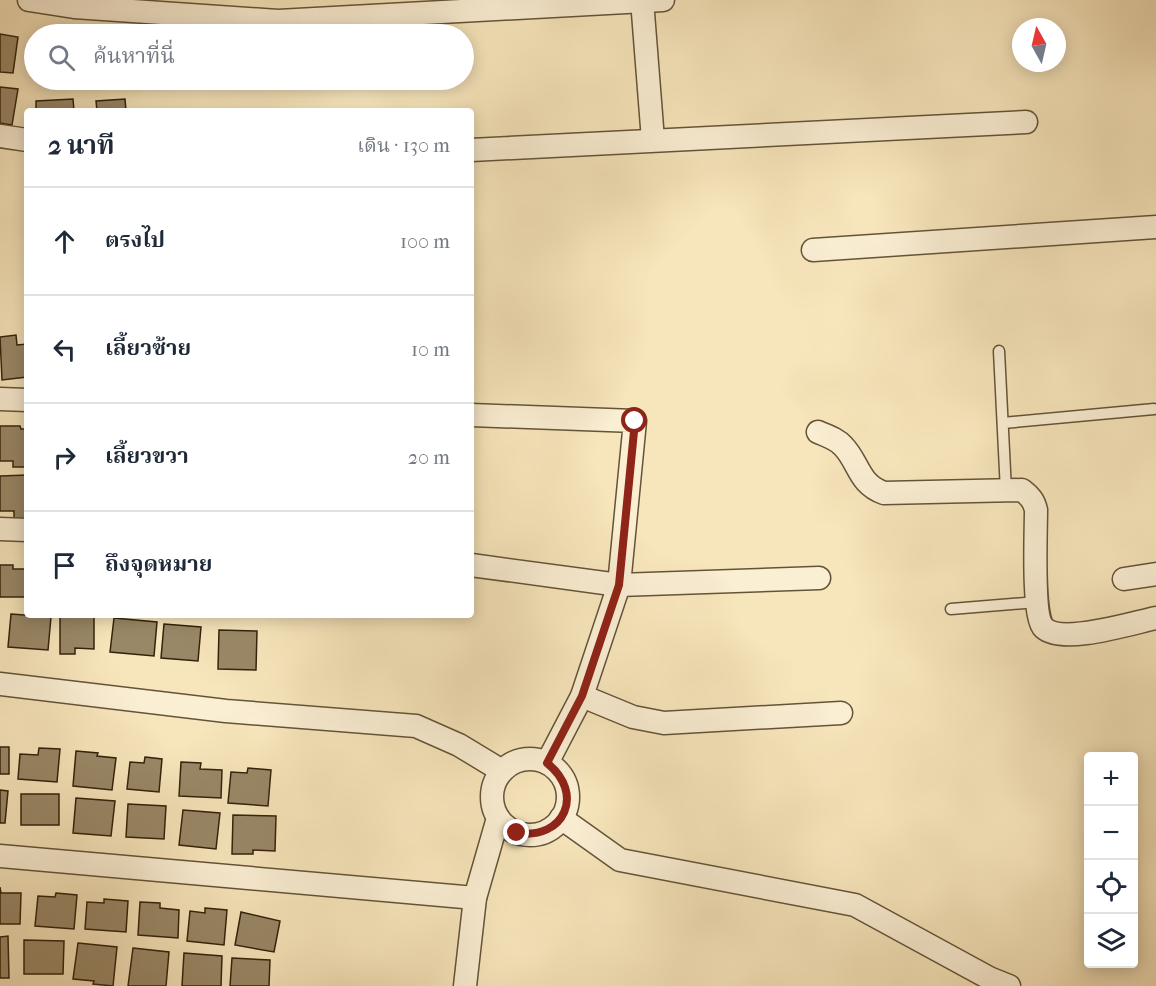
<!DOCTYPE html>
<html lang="th">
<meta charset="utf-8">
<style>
body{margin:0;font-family:"IM FELL French Canon","Noto Serif Thai",serif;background:#f6f6f7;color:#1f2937}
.controls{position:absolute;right:18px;bottom:18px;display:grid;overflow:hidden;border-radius:6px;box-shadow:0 3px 15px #0003}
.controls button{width:54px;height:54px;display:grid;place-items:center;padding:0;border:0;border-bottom:2px solid #e0e1e3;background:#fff;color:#1f2937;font:30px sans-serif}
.compass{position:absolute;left:1012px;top:18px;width:54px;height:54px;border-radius:50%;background:#fff;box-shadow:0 3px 15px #0003;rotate:352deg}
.stop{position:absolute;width:18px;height:18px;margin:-14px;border:4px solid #8f2418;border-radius:50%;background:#fff}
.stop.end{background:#8f2418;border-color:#fff;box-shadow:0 2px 6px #0008}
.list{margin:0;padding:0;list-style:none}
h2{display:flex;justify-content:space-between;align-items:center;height:78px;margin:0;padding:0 24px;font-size:26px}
h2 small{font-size:20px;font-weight:400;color:#747a83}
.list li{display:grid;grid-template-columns:39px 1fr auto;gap:18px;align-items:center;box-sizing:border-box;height:108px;padding:0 24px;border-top:2px solid #e0e1e3}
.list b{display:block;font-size:22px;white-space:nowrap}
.list em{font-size:20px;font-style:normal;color:#747a83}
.icon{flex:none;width:33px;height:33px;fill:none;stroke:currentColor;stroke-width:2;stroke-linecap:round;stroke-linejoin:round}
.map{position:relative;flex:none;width:1156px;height:986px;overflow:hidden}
.search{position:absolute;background:#fff;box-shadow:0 3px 15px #0003;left:24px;top:24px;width:450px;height:66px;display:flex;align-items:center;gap:15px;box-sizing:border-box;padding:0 21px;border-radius:33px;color:#747a83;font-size:22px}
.panel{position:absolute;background:#fff;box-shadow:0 3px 15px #0003;left:24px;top:108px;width:450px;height:510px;border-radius:6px}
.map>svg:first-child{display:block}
.building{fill:#998867;stroke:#33230b;stroke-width:1.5}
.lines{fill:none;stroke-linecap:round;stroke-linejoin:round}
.lane-casing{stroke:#645437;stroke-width:13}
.street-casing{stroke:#645437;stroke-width:25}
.lane{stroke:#faeed3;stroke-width:10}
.street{stroke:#faeed3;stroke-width:22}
.route{stroke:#8f2418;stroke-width:8}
</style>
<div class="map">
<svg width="1156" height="986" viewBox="0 0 1156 986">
<rect width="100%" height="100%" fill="#f7e5bb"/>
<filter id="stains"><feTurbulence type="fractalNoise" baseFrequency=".00333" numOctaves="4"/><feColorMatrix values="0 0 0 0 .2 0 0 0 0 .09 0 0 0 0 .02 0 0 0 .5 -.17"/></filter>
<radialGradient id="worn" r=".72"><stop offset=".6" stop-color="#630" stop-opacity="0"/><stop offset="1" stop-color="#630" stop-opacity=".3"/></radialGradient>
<g class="building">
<path d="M0,34L18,37L13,73L0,72Z"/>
<path d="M40,80H81L80,84Z"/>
<path d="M93,80H129V88L93,85Z"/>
<path d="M0,87L18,89L12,125L0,123Z"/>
<path d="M73,99L74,111H36V101Z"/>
<path d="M125,99L126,111H97L96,101Z"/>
<path d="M16,335L17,345L27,344V377L2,380L0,337Z"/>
<path d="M0,426H20L21,429H27V467H13V461H0Z"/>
<path d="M27,475V522L14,523V511H0V476Z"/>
<path d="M0,565H13V569H27V597H0Z"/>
<path d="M11,614L51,617L48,650L8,647Z"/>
<path d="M60,615H94V649L75,648V654H60Z"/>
<path d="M114,618L157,622L154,656L110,652Z"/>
<path d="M164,624L201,627L198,661L161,658Z"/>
<path d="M219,630L257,631L256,670L218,669Z"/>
<rect x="0" y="747" width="9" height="27"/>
<path d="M39,748L60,749L57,782L18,779L20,754L38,755Z"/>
<path d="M76,751L98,753L97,756L116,758L112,790L73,786Z"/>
<path d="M145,757L162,759L159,792L127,789L130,762L144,763Z"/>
<path d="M181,762L201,763L200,769L222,770L221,798L179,796Z"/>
<path d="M248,768L271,770L268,806L228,803L231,772L247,773Z"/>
<path d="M0,790L8,791L5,823H0Z"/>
<rect x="21" y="794" width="38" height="31"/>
<path d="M76,798L115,801L111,836L73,833Z"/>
<path d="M128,804L166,806L164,839L126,837Z"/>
<path d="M183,810L220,813L216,849L179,845Z"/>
<path d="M233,815L276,816L275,851L253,850V854H232Z"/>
<path d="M0,887L1,893H21L20,924H0Z"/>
<path d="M56,893L77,895L74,929L35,926L38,896L55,897Z"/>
<path d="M104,899L128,901L126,932L85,929L87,902L104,903Z"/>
<path d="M140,902L160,903V908L179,910L178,938L138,935Z"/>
<path d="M205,908L227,910L224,945L187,941L190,911L205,913Z"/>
<path d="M241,912L280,921L274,952L235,945Z"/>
<path d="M8,936L9,978H0V937Z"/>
<path d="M24,940L64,941L63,974H24Z"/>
<path d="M78,943L117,947L113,986L93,984L94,981L73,979Z"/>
<path d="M133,948L169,952L166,986H128Z"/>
<path d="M184,953L222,956L221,986H182Z"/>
<path d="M232,958L270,960L269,986H230Z"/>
</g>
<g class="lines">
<g class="lane-casing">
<g id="lane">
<path d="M999,351L1006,491"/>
<path d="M1003,423L1154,409"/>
<path d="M951,609L1037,602"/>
</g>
</g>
<g class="street-casing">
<g id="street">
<path d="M29,0L74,7L278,21L663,0"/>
<path d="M642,0L653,140"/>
<path d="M0,136L27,140"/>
<path d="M471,150L1026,122"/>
<path d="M813,250L1156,227"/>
<path d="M0,399L27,400"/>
<path d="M471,415L635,421L619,585L582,696L547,763"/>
<path d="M818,432C827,436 837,439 843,446C859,462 858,484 884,493L1022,490C1030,496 1034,501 1036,510C1036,531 1032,617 1044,628C1063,645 1132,623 1156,618"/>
<path d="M0,529L27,530"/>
<path d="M471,565L619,585L819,578"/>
<path d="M1124,579L1156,574"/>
<path d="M0,684L226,711L416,726L459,745L502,771"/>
<path d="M582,696L633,717L664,723L841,713"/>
<circle cx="530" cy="797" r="38"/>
<path d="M561,818L620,860L855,905L989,978L1009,986"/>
<path d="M0,856L475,898"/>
<path d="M465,986L475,898L498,818"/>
</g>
</g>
<use href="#lane" class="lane"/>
<use href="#street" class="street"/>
</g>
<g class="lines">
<path class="route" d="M517,833C565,840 585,793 547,763L582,696L619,585L635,421"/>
</g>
<rect width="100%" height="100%" filter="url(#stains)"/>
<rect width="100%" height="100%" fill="url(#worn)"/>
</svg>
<div class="controls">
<button>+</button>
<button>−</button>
<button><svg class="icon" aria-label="locate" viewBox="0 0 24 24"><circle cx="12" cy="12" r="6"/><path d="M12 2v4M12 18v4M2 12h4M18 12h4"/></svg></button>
<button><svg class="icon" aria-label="layers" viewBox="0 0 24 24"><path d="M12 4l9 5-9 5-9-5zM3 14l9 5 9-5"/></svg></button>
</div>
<svg class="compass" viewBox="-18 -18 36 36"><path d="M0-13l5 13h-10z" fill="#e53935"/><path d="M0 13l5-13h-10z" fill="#747a83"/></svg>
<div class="stop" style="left:635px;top:421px"></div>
<div class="stop end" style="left:517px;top:833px"></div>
<div class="search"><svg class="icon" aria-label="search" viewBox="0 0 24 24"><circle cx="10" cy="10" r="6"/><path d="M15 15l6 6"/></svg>ค้นหาที่นี่</div>
<section class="panel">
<h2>2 นาที<small>เดิน · 130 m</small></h2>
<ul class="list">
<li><svg class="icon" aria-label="ahead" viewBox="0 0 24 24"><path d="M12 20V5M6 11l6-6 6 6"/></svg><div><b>ตรงไป</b></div><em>100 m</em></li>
<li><svg class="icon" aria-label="left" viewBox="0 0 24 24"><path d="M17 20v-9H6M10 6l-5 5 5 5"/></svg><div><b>เลี้ยวซ้าย</b></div><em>10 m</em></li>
<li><svg class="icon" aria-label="right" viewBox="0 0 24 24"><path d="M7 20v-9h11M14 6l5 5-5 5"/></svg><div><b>เลี้ยวขวา</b></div><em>20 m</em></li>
<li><svg class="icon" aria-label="arrive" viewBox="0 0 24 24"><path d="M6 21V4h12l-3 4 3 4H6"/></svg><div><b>ถึงจุดหมาย</b></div></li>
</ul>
</section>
</div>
